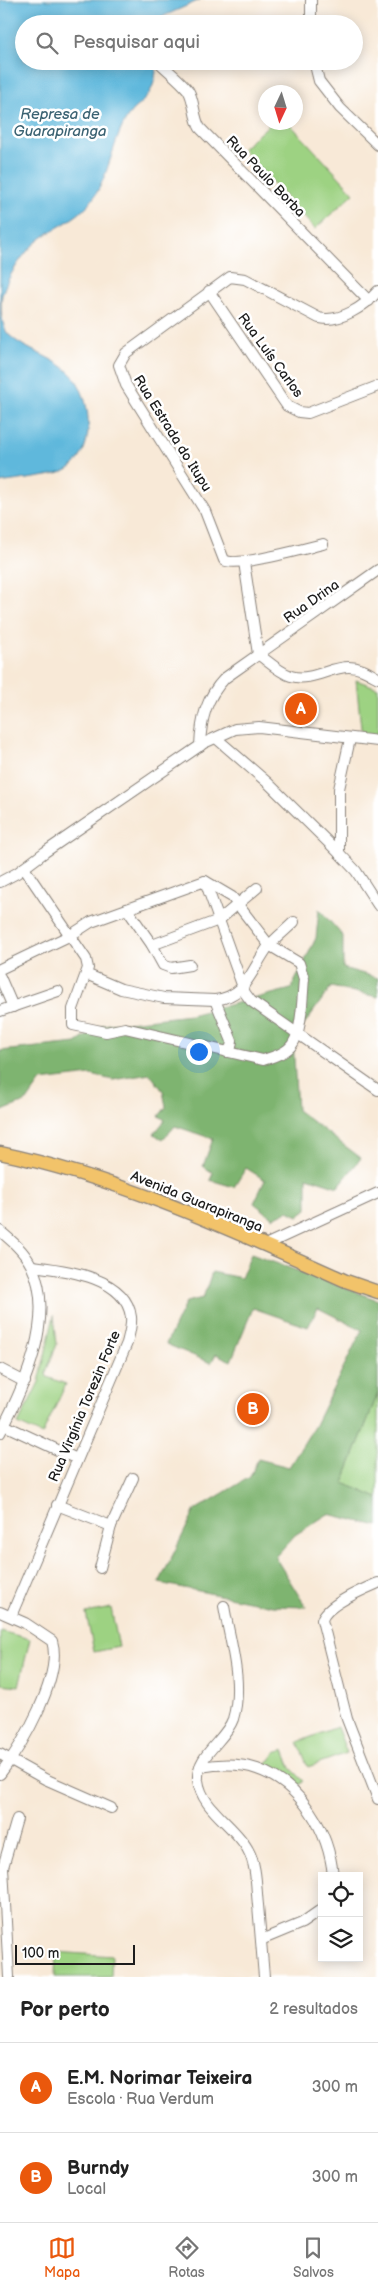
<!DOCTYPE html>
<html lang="pt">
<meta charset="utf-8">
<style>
body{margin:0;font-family:"Balsamiq Sans",sans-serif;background:#f2f2f2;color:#222}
.controls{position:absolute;right:15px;bottom:15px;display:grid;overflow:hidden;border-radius:0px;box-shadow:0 2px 12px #0003}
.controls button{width:45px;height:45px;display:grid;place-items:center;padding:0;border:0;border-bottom:1px solid #e0e0e0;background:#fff;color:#222;font:25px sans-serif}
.compass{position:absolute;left:258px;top:85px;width:45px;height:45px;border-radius:50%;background:#fff;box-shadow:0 2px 12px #0003;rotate:184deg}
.scale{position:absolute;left:15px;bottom:12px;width:120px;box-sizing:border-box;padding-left:5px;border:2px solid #1c1c1c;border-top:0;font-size:14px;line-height:18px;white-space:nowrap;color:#1c1c1c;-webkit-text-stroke:4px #fff;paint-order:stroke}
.you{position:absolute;left:198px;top:1051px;width:18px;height:18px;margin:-12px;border:4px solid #fff;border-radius:50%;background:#1a73e8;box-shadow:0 0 0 8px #1a73e833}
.badge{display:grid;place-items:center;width:32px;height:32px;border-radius:50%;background:#ea580c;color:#fff;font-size:16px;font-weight:700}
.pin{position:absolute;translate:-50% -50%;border:2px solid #fff;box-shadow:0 1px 5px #0006}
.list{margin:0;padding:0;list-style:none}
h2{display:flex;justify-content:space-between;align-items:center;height:65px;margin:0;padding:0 20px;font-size:21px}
h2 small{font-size:16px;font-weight:400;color:#767676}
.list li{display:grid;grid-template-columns:32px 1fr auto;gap:15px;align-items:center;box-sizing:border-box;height:90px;padding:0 20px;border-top:1px solid #e0e0e0}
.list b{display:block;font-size:19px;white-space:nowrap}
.list p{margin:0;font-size:16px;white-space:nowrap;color:#767676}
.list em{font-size:16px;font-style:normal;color:#767676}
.icon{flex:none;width:28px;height:28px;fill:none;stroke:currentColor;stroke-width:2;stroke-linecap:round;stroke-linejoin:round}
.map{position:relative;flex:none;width:378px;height:1977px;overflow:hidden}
.search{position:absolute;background:#fff;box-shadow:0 2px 12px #0003;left:15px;right:15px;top:15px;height:55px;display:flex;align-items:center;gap:12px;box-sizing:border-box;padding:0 18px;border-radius:28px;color:#767676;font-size:19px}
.sheet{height:245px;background:#fff}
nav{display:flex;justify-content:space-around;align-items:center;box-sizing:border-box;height:70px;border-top:1px solid #e0e0e0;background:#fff;font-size:14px;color:#767676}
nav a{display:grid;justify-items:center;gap:2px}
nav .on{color:#ea580c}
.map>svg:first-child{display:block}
.green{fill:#9dd282;stroke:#5c774f}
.forest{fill:#7eb470;stroke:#4d6846}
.water{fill:#5fb8dc;stroke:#3e6a7c}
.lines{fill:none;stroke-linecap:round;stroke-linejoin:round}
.minor-casing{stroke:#8a827a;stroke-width:12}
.major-casing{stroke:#8a827a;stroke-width:15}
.minor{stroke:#fff;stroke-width:10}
.major{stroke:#f2c36a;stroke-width:12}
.labels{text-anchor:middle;stroke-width:5;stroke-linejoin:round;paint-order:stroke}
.street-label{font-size:14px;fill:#1c1c1c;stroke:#fff}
.water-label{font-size:15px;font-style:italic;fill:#3a6272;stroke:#fff}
</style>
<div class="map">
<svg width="378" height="1977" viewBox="0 0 378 1977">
<rect width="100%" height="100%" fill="#fff"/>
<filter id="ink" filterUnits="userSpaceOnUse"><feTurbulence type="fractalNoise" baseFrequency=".02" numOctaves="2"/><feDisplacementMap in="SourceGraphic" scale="10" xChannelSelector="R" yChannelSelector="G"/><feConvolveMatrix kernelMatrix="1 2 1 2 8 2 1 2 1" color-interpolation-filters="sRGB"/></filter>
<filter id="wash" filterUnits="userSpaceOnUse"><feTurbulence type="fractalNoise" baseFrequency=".0096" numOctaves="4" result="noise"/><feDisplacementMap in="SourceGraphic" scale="20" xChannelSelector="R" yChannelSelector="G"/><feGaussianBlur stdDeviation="1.12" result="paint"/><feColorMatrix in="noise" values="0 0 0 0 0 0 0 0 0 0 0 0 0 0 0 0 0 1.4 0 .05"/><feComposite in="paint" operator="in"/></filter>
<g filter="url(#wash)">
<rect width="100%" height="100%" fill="#f8e9d7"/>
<g class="green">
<path d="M272,122L289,123L354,193L315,229L242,149Z"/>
<path d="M356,680L378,688V738L362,737Z"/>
<path d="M54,1315L57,1344L46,1372L47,1377L66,1384L42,1435L18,1424L39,1382Z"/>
<path d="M378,1393V1498L343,1483Z"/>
<path d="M111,1608L119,1647L94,1652L86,1613Z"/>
<path d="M0,1631L30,1639L19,1686L0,1684Z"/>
<path d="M337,1727L347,1753L308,1767L298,1742Z"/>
<path d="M284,1750L291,1768L304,1781L297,1787L265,1767L275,1753Z"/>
<path d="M56,1952L112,1956L111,1977H55Z"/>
</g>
<g class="forest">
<path d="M319,909L343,936V968L378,978V997L331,987L293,1040L297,1110L361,1158L338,1187L307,1177V1209L298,1216L288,1211L273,1218L254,1203L265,1180L246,1168L234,1187L210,1180L213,1173L203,1166L213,1139L175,1126L163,1140L154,1134L165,1120L159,1116L166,1107L163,1091L150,1074L113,1080L91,1075L41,1081L27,1101L0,1112V1051L76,1043L102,1025L190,1015L291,989L316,938Z"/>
<path d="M251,1254L378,1300V1393L343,1483L378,1498V1526L328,1514L295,1535L275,1557L306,1607L273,1606L159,1583L195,1510L250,1477L258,1459L289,1467L315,1425L362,1330L318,1308L308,1327L253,1308L231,1361L216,1354L211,1363L166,1344L186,1302L203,1298L212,1272L241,1278Z"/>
</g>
<path class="water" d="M0,0H200L164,16L155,24H24V61H156L157,64C155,79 154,90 143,101C139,105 134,108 131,112C111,139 111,177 89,204C74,221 57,226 40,239C25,250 7,277 2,295C0,306 1,327 9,335C26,351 53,356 70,373C93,395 98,458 63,472C50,477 16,480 0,483Z"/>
</g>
<g filter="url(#ink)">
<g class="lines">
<g class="minor-casing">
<g id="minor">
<path d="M311,0V24"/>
<path d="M314,61L319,81L340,108L378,145"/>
<path d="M159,62C168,71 180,80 188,90C195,101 193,116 200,128L369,301"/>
<path d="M209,291L287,406L299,412L308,413L378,386"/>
<path d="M323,544C306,548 236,568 224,560L205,511L126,385L119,365L126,353L230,277L245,279L319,318C340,323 365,306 378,291"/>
<path d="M244,562L258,654"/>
<path d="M258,654C269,662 279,672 291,676C312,682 329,667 349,667C360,667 369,673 378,678"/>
<path d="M216,738L268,783L339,853L356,871L378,905"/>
<path d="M200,746C201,719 206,698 225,678L378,570"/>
<path d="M339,853V789L350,739"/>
<path d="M24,868L86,959L88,968L73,1009V1025L106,1032L125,1028L263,1060C272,1057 281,1055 288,1049C303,1038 302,996 304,979L299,963L269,945L232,897L205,881"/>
<path d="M0,882L17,873L45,852L204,743L235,729L259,727L378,741"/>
<path d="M127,909L152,945L163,965L171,968L190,965"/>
<path d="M152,945L219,920L257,888"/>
<path d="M0,969L71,935L91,922L205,881L245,993L251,1001L378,1090"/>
<path d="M86,974L121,989L164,998L215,1000"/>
<path d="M0,977L13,1007"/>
<path d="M0,1011L58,991"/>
<path d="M227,1052L231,1047L232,1041L215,1000C247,996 251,970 268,947C275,938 286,930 294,922"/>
<path d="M0,1231C12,1241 24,1251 31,1265C57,1316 24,1387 0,1433"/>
<path d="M265,1245L378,1193"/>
<path d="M0,1369L25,1382"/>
<path d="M4,1425L77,1459"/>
<path d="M57,1505L111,1526"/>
<path d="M100,1568L111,1526L133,1478"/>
<path d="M378,1583C364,1589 326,1605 322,1620L347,1719L378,1799"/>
<path d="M224,1606C230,1642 244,1683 233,1719C226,1740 196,1755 198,1780C201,1809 236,1826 248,1850C257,1866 256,1888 258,1905C260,1929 262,1953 264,1977"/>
<path d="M0,1612L25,1623L52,1641C63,1676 22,1746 0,1774"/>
<path d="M11,1616L127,1343C129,1335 132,1325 131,1317C126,1276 63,1270 32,1266"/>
<path d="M0,1754L45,1779L111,1808"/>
<path d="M200,1767C218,1764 240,1763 257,1769C301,1784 329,1831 333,1876"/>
<path d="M261,1940L302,1923L322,1909"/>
<path d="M9,1977L3,1867L17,1819"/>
</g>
</g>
<g class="major-casing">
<path id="major" d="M0,1153C121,1178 234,1231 346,1281L378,1292"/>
</g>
<use href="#minor" class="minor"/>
<use href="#major" class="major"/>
</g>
</g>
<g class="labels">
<g class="street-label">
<text transform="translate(266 176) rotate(46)" y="5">Rua Paulo Borba</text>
<text transform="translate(271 355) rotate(54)" y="5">Rua Luís Carlos</text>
<text transform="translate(173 433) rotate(58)" y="5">Rua Estrada do Itupu</text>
<text transform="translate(311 601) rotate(-35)" y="5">Rua Drina</text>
<text transform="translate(197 1201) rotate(22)" y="5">Avenida Guarapiranga</text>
<text transform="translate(84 1406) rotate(-67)" y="5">Rua Virgínia Torezin Forte</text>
</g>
<g class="water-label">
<text x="60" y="119">Represa de<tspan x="60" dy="17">Guarapiranga</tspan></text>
</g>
</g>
</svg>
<div class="controls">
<button><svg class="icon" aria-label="locate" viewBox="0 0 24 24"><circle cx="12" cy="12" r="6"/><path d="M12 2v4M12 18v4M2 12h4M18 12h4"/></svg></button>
<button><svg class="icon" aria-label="layers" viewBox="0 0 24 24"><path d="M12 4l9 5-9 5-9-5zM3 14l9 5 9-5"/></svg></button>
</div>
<svg class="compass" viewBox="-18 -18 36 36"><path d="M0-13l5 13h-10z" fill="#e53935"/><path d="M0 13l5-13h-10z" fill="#767676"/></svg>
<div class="scale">100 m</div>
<div class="you"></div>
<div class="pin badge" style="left:301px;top:709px">A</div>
<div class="pin badge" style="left:253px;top:1409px">B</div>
<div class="search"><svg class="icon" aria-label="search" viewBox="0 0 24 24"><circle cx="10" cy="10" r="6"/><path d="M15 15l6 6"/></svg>Pesquisar aqui</div>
</div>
<section class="sheet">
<h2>Por perto<small>2 resultados</small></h2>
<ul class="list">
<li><span class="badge">A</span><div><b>E.M. Norimar Teixeira</b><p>Escola · Rua Verdum</p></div><em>300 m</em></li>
<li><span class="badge">B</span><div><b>Burndy</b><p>Local</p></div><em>300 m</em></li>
</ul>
</section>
<nav>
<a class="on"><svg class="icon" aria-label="map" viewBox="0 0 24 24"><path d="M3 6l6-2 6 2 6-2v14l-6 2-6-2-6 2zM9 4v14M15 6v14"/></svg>Mapa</a>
<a><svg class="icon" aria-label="directions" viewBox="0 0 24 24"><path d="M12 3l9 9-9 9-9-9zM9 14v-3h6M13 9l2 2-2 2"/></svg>Rotas</a>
<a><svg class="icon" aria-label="saved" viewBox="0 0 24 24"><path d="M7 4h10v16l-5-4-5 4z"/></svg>Salvos</a>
</nav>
